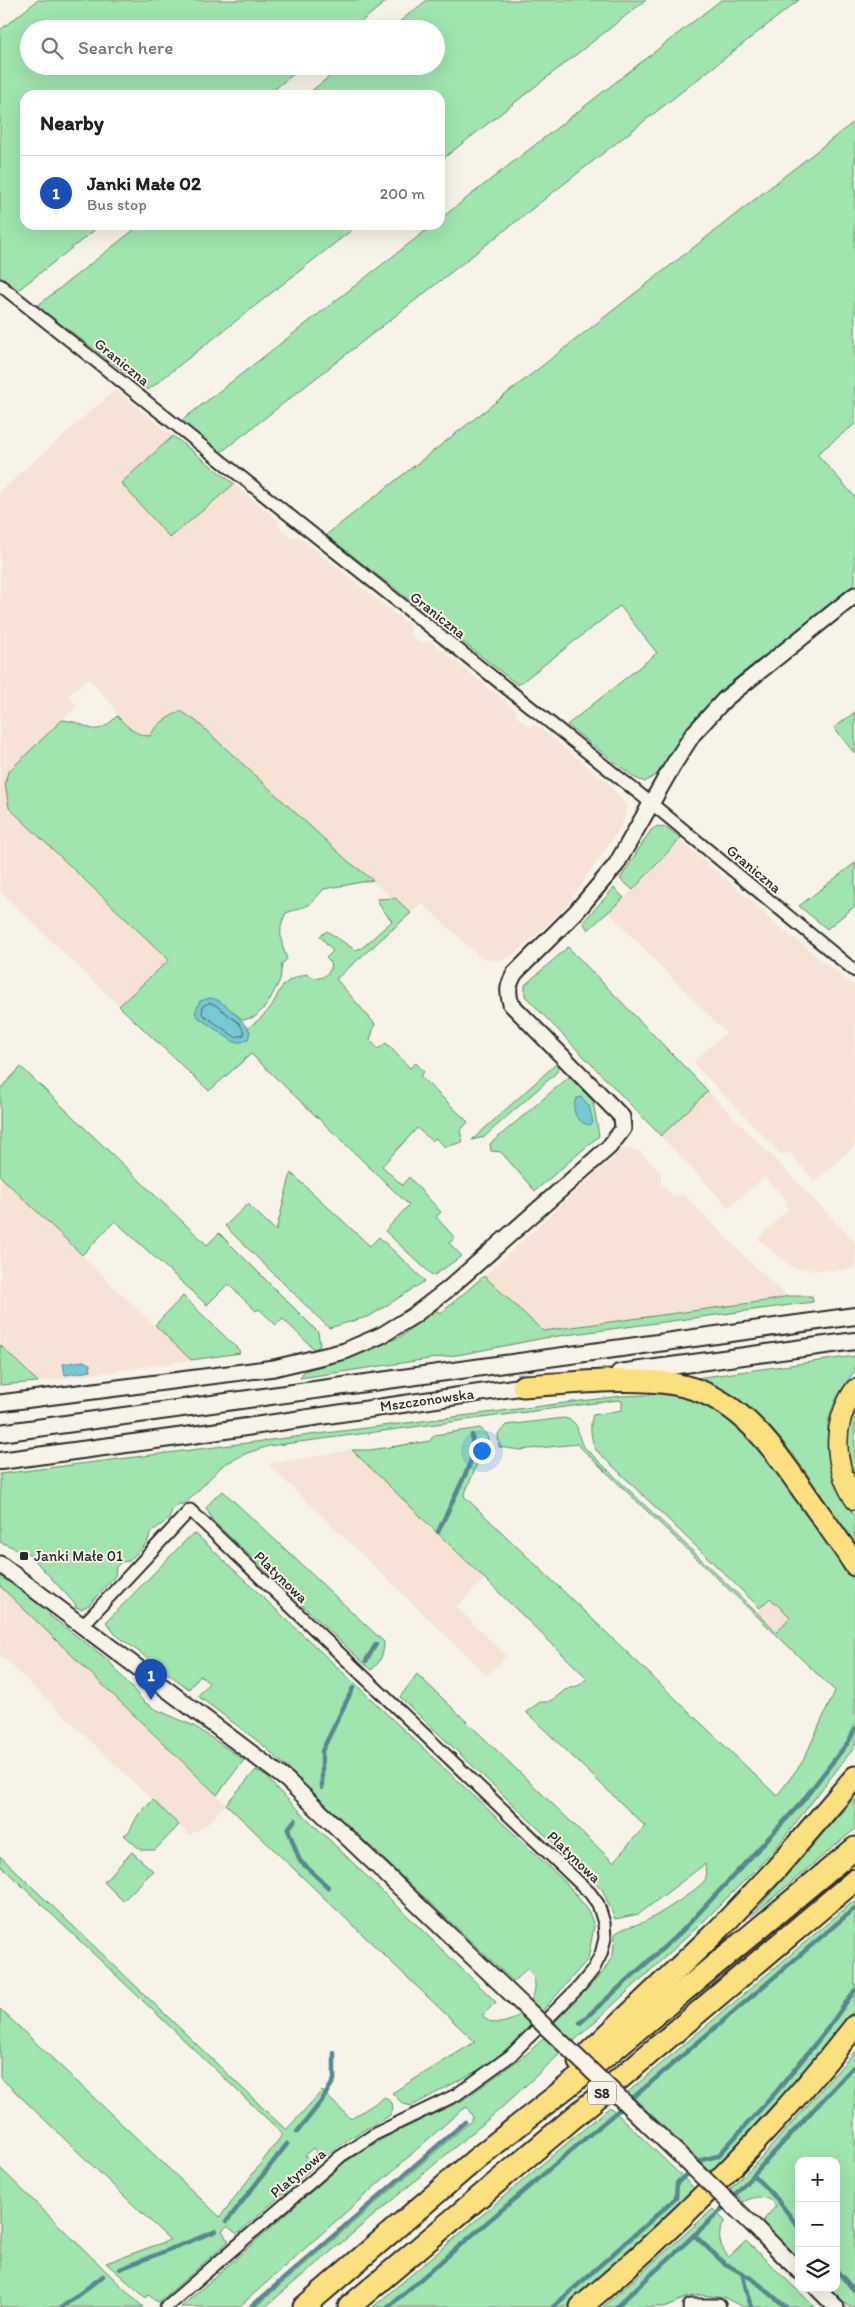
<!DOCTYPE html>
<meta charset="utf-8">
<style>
body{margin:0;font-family:Itim,sans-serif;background:#f6f6f6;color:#202124}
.controls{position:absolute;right:15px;bottom:15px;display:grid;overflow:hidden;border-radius:10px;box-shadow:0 5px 20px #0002}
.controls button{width:45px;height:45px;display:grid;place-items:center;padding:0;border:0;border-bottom:1px solid #e0e0e0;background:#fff;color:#202124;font:25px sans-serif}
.you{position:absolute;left:481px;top:1450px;width:18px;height:18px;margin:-12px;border:4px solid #fff;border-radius:50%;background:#1a73e8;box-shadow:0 0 0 8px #1a73e833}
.badge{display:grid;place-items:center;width:32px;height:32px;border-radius:50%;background:#2b2b2b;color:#fff;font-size:16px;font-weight:700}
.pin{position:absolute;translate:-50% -41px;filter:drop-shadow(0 1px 2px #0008)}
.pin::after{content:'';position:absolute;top:26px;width:18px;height:15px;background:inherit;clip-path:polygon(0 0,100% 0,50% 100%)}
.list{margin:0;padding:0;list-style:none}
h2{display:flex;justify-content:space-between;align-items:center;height:65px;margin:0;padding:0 20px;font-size:21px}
h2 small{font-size:16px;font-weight:400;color:#757577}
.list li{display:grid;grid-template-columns:32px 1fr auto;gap:15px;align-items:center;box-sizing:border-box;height:75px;padding:0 20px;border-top:1px solid #e0e0e0}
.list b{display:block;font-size:19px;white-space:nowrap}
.list p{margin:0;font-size:16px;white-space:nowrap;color:#757577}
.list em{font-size:16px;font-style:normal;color:#757577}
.icon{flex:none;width:28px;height:28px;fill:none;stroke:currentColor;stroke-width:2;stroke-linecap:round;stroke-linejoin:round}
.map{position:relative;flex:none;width:855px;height:2307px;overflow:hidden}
.search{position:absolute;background:#fff;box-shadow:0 5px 20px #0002;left:20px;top:20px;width:425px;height:55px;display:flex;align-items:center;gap:12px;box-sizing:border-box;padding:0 18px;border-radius:28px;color:#757577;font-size:19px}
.panel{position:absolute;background:#fff;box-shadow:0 5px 20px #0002;left:20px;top:90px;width:425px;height:140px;border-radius:15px}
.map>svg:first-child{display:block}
.built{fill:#f6e2d6}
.green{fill:#a0e4af;stroke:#66886d}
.water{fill:#78c7d4;stroke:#598990}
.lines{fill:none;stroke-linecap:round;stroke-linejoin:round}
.shore{stroke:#4a696f;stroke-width:1}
.stream{stroke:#598990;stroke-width:4.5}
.minor-casing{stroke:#2b2b2b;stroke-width:15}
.tertiary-casing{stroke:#2b2b2b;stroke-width:19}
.secondary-casing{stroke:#2b2b2b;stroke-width:20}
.primary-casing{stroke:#2b2b2b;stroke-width:22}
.motorway-casing{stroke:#2b2b2b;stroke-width:25}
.minor{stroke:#f7f3e8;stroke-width:11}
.tertiary{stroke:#f7f3e8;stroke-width:15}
.secondary{stroke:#f7f3e8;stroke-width:16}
.primary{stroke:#fce080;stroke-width:19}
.motorway{stroke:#fce080;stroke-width:21}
.tertiary-bridge-casing{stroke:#2b2b2b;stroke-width:19;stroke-linecap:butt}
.tertiary-bridge{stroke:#f7f3e8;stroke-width:15}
.poi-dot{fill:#2b2b2b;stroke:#f7f3e8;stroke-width:2}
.labels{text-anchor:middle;stroke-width:4;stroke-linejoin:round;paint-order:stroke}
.shield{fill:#f7f3e8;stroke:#686764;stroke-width:1}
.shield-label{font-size:14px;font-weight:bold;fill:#2b2b2b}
.street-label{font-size:15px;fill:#2b2b2b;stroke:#f7f3e8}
.poi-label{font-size:15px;fill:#2b2b2b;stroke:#f7f3e8;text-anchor:start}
</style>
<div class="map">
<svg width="855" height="2307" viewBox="0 0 855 2307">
<rect width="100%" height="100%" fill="#f7f3e8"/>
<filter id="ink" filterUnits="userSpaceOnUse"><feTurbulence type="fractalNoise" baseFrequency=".02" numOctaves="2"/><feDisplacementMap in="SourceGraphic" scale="10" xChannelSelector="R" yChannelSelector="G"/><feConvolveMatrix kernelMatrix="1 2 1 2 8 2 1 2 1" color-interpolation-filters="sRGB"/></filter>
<g filter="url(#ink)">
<g class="built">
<path d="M115,390L278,520L279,527L284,533L290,537L298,536L409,625L411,635L421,643L430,641L515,709L517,717L528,726L536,725L606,781L628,807L622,825L566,907L514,955L499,961L481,958L422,903L411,913L349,862L189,715L181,711L171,715L150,736H142L117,716L114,707L88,678L68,696L77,706L8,772L13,813L169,960L119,1006L0,891V492Z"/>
<path d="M679,840L765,912L767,917L855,987V1145L815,1182L789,1152L781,1154L696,1066L694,1061L726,1033L608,912L644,880Z"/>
<path d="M708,1091L855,1242V1268L835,1271L793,1268L758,1239L789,1209L785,1204L788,1201L764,1177L729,1208L661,1136Z"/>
<path d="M623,1148L639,1151L661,1173V1183L673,1196L684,1195L761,1273L788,1296L773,1300L542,1331L484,1276Z"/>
<path d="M0,1176L116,1289L191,1360L38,1382L0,1345Z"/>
<path d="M352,1450L484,1579L456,1607L507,1656L487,1675L268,1464Z"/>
<path d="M0,1586L226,1804L204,1827L189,1835L0,1654Z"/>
<path d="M770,1598L791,1618L776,1632L756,1612Z"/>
</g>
<g class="green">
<path d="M38,0H388L352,29H29V66H304L267,95H25V225H101L17,291L0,278V30Z"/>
<path d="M427,0H646L440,161V95H306L343,66H436V29H390Z"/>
<path d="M721,0H799L220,453L181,421L433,225H440V219Z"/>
<path d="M855,121V424L817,454L855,497V584L726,686L691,725L657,774L645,782L635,778L567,725L657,653L620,606L518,685L326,535Z"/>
<path d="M140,225H358L148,390L37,306Z"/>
<path d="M173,436L234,484L170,538L121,483Z"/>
<path d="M181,711L196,721L349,862L373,880L324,889L309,905L286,913C277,929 281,943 287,959L282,964L280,980L267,1005L255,1017L243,1020L224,1005L198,1017L224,1035L250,1032L248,1028C253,1024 259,1020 263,1016C284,996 271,983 307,974C317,981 325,979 331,968L330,962L326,958L333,951L320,936L327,931L355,950L362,948L392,921L382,909L377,899L395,898L411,913L336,979L375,1024L370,1040L378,1049L386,1043L410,1068L416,1063L424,1072L420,1076L468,1122L460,1131L463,1142L445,1147L435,1138L432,1141L417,1128L382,1166L402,1185L409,1177L441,1212L436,1217L455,1238L449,1243L462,1256L433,1276L385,1231L409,1205L251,1054L209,1091L119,1006L169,960L9,808L5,783L8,772L62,720C92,722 91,742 117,716C127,726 136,736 150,736C156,724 170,716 181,711Z"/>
<path d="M855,712V754L834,728Z"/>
<path d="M658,826L663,828L665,826L681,838L633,890L620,879L651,830Z"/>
<path d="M855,863V906L827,929L799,906Z"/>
<path d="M614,888L624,898L588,930L583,922Z"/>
<path d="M568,947L708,1091L661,1136L525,996V985Z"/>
<path d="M556,1064L559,1067L555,1074L484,1137L472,1140Z"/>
<path d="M21,1067L207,1245L219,1233L318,1332L320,1346L314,1349L283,1319L276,1325L259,1309L256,1311L228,1284L207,1305L115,1221L82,1255L0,1176V1089Z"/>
<path d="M569,1077L593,1101L599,1136L535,1191L501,1152L491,1151L490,1144Z"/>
<path d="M291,1173L370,1246L379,1237L425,1281L370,1316L329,1328L225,1226L248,1204L276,1231Z"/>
<path d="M484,1276L543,1331L773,1300L788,1296H812L813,1302L544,1338L463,1354L300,1378L304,1371L351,1358L400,1337L435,1310L441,1313Z"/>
<path d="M183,1296L239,1350L240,1353L191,1360L155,1325Z"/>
<path d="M0,1345L38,1382L0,1385Z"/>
<path d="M855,1356V1370L838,1395L832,1409L828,1422L827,1446L833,1480L847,1506L855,1516V1547C825,1503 790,1439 748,1407C730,1393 709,1386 689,1379Z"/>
<path d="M653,1392L675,1394L703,1402L748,1432L848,1568L855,1580V1745L853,1749L773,1852L702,1923L498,2111L265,2307H255L470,2122L473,2117L467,2107L460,2111L239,2307H181L346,2161L386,2137L463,2100L528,2053L557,2025L555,2022L603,1972L613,1955L615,1934C623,1927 634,1926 644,1922C657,1916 698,1890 706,1879L705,1864L639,1914L615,1919L602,1889L400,1697L417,1674L613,1862L645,1826L526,1712L540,1702H548L555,1698L565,1690L580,1685L587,1678L352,1450H370L430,1441L434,1435L480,1428C488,1433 488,1439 489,1448L483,1449L464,1496L777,1796L803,1761L835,1691L577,1444L520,1450L499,1447L498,1434L506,1425L564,1418C583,1422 575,1436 584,1447L777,1632L790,1617L770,1598L760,1608L596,1450C591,1440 589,1426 593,1415L622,1410V1401L618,1400L269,1446L247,1453L223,1465L185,1504H179L172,1510L169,1519L151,1532L147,1543L129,1561L121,1562L116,1567L115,1576L89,1605L81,1609L75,1607L76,1605L29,1554L0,1542V1474L621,1396L648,1395Z"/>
<path d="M855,1406V1476C845,1452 845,1430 855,1406Z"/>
<path d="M223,1491L384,1642C384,1653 380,1664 371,1670L213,1521L206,1508L216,1496Z"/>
<path d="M196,1534L567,1884L588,1910L594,1926L588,1959L518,2039L489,2064L412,2106L403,2104L392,2093L475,2042L226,1804L256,1770L267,1777L276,1788L496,2002L482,2016C507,2041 554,1992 527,1968L514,1982L263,1745L198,1696L209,1683L200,1675L189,1689L115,1634L106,1622L189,1537Z"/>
<path d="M0,1574L51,1612L49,1615L107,1659L144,1702L155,1709L194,1726L244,1760L217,1795L0,1586Z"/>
<path d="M855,1797V1829L750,1917Z"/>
<path d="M153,1800L179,1825L155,1850H141L124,1835L129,1832L138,1815Z"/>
<path d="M132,1852L153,1871L123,1901L104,1882Z"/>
<path d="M0,1856L286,2130L322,2091L351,2119L385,2097L392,2103L393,2110L389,2116L350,2138L325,2157L320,2156L313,2148L305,2155L311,2164V2169L237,2234L227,2226L222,2231L229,2241L159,2302L154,2300L149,2295L146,2298L106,2263L170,2240L0,2077V2009L220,2217L283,2134L0,1865Z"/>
<path d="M855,1900V2009L804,2071L711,2172L628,2092Z"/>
<path d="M855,2051V2307H849L829,2288H836V2161H799V2259L761,2223L776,2206C768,2195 754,2195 744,2202L730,2189L762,2157Z"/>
<path d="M610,2107L696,2190L624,2258L567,2307H373Z"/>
<path d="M0,2168L143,2307H0Z"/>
<path d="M713,2209L725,2221C716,2234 719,2246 729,2257L746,2241L815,2307H743L725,2298L701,2295L688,2297L664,2307H603Z"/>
</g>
<g class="water">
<path d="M210,998C224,999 243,1021 250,1032L248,1039L242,1042H234L198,1017L195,1013L200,1001Z"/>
<path d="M581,1097L589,1106L593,1123L590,1125C576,1123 570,1109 577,1098Z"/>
<path d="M83,1361L90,1364L91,1371L65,1375L63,1364Z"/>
</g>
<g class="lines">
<path class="shore" d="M210,1003L214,1004L239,1023L244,1032V1035L235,1037L202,1014L203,1006Z"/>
<g class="stream">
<path d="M438,1532L466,1473L473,1455L472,1435"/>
<path d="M366,1661L376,1644"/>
<path d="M322,1788V1751L353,1688"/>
<path d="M295,1820L288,1829L300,1861L328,1887"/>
<path d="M580,2023L683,1930L801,1803L849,1741L855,1729"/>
<path d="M297,2132L321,2102L334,2080V2053"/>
<path d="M754,2176L778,2200L799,2228"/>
<path d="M227,2221L287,2144"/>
<path d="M694,2235L724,2263L754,2280L786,2307"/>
<path d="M120,2269L216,2231"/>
<path d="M836,2270L855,2291"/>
<path d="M742,2273C745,2282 748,2302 752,2307"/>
<path d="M62,2307L103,2276"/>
<path d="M251,2307L465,2122"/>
<path d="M388,2307L855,1908"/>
<path d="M553,2307L676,2198L677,2183L702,2160L718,2156L777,2091L828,2028L855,1990"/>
<path d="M616,2307L716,2215L855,2065"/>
</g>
<g class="minor-casing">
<g id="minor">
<path d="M0,285L651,803L855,971"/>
<path d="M83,1625L190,1510L590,1893L598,1904L604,1923L605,1938L601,1954L593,1970L580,1986L510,2056L456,2095L375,2134L341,2156L166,2307"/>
</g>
</g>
<g class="tertiary-casing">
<g id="tertiary">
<path d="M0,1403L274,1368L345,1351L382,1335L413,1316L447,1290L609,1147L623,1129L622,1117L511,1004C507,991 508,985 515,973L576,912L616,865L672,767L693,734L725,699L855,595"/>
<path d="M0,1564L287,1780L507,1990"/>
<path d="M756,2228L799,2271"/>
<path d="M817,2288L836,2307"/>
<path d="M691,2307H718"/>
</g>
</g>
<g class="secondary-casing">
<g id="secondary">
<path d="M619,1373L855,1341"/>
<path d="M0,1433L855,1316"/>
<path d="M0,1461L185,1436L533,1385"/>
</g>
</g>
<g class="primary-casing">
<path id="primary" d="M855,1389C831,1424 833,1465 855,1500"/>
</g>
<g class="motorway-casing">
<g id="motorway">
<path d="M523,1386C571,1384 627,1376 674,1384C739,1395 772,1447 807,1496C823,1519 840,1541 855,1565"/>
<path d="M579,2062L719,1929L776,1869L855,1777"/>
<path d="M304,2307L476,2159L601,2060L855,1848"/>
<path d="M349,2307L855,1880"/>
<path d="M581,2307C681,2223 774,2129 855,2026"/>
</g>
</g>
<use href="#minor" class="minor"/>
<use href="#tertiary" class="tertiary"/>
<use href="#secondary" class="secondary"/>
<use href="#primary" class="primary"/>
<use href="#motorway" class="motorway"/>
<g class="tertiary-bridge-casing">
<path id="tertiary-bridge" d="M507,1990L756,2228"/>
</g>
<use href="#tertiary-bridge" class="tertiary-bridge"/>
</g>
</g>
<rect class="poi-dot" x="19" y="1551" width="10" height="10" rx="2.5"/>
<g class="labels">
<rect class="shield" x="588" y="2081.5" width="28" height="23" rx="4"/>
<g class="shield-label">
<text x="602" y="2098">S8</text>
</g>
<g class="street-label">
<text transform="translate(122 362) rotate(39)" y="5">Graniczna</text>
<text transform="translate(438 615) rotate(38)" y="5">Graniczna</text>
<text transform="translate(754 869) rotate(40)" y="5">Graniczna</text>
<text transform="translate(427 1400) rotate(-8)" y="5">Mszczonowska</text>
<text transform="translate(281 1577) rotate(44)" y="5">Platynowa</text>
<text transform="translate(574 1857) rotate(44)" y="5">Platynowa</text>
<text transform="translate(298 2173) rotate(-40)" y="5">Platynowa</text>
</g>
<g class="poi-label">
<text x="34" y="1561">Janki Małe 01</text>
</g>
</g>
</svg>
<div class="controls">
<button>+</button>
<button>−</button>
<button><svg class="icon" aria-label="layers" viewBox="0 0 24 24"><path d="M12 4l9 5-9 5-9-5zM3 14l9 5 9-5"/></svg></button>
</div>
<div class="you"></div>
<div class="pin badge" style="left:151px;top:1700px;background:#1a4fb4">1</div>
<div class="search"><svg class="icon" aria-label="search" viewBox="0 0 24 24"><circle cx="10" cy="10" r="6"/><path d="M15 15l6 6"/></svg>Search here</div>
<section class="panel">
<h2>Nearby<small></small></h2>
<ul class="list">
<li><span class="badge" style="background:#1a4fb4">1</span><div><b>Janki Małe 02</b><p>Bus stop</p></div><em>200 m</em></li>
</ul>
</section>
</div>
